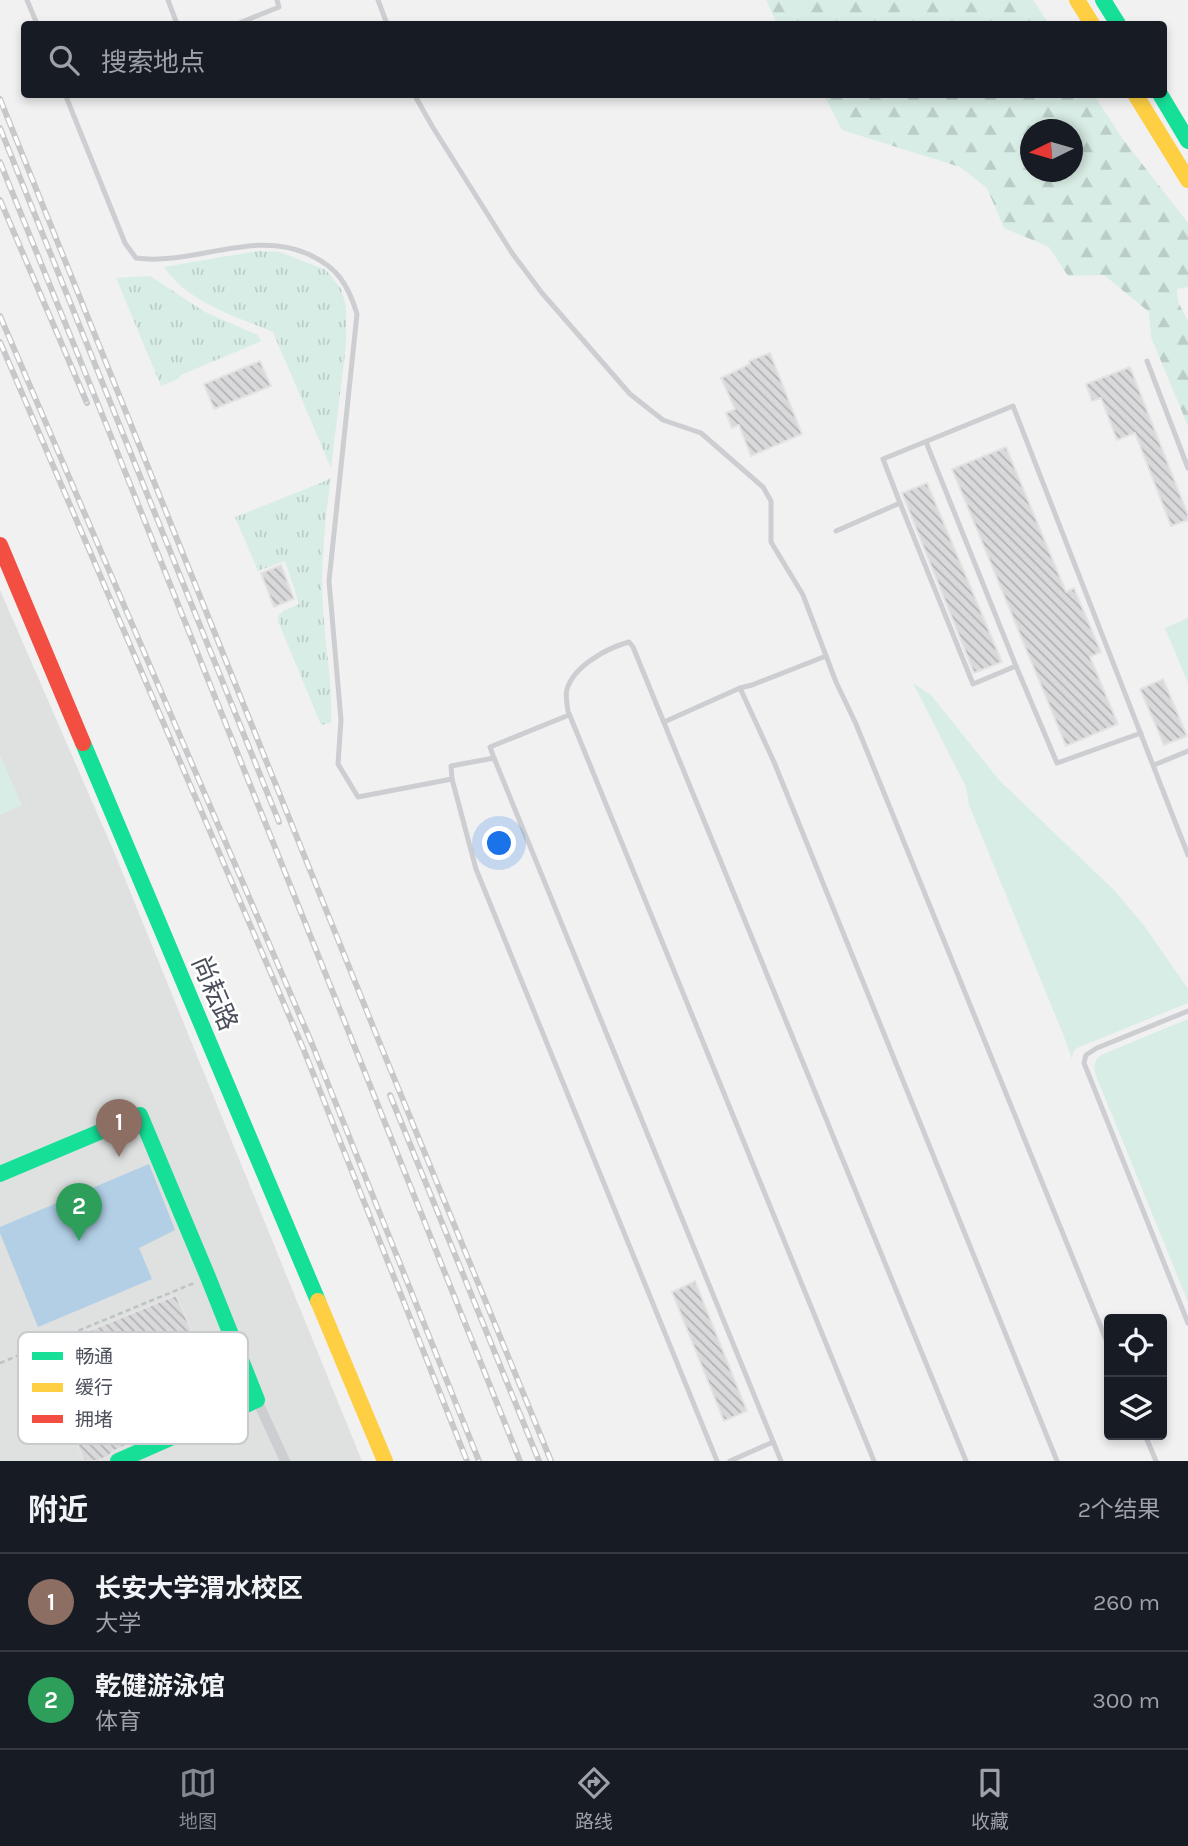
<!DOCTYPE html>
<html lang="zh">
<meta charset="utf-8">
<style>
body{margin:0;font-family:Karla,"Noto Sans SC",sans-serif;background:#242831;color:#f1f3f6}
.controls{position:absolute;right:21px;bottom:21px;display:grid;overflow:hidden;border-radius:7px;box-shadow:0 4px 10px #0003}
.controls button{width:63px;height:63px;display:grid;place-items:center;padding:0;border:0;border-bottom:2px solid #363941;background:#171b24;color:#f1f3f6;font:35px sans-serif}
.compass{position:absolute;left:1020px;top:119px;width:63px;height:63px;border-radius:50%;background:#171b24;box-shadow:0 4px 10px #0003;rotate:265deg}
.you{position:absolute;left:500px;top:844px;width:24px;height:24px;margin:-18px;border:5px solid #fff;border-radius:50%;background:#1a73e8;box-shadow:0 0 0 10px #1a73e833}
.badge{display:grid;place-items:center;width:46px;height:46px;border-radius:50%;background:#848890;color:#fff;font-size:23px;font-weight:700}
.pin{position:absolute;translate:-50% -58px;filter:drop-shadow(0 2px 4px #0008)}
.pin::after{content:'';position:absolute;top:37px;width:24px;height:21px;background:inherit;clip-path:polygon(0 0,100% 0,50% 100%)}
.list{margin:0;padding:0;list-style:none}
h2{display:flex;justify-content:space-between;align-items:center;height:91px;margin:0;padding:0 28px;font-size:30px}
h2 small{font-size:23px;font-weight:400;color:#9ea1a6}
.list li{display:grid;grid-template-columns:46px 1fr auto;gap:21px;align-items:center;box-sizing:border-box;height:98px;padding:0 28px;border-top:2px solid #363941}
.list b{display:block;font-size:26px;white-space:nowrap}
.list p{margin:0;font-size:23px;white-space:nowrap;color:#9ea1a6}
.list em{font-size:23px;font-style:normal;color:#9ea1a6}
.icon{flex:none;width:38px;height:38px;fill:none;stroke:currentColor;stroke-width:2;stroke-linecap:round;stroke-linejoin:round}
.map{position:relative;flex:none;width:1188px;height:1461px;overflow:hidden}
.search{position:absolute;background:#171b24;box-shadow:0 4px 10px #0003;left:21px;right:21px;top:21px;height:77px;display:flex;align-items:center;gap:18px;box-sizing:border-box;padding:0 24px;border-radius:7px;color:#9ea1a6;font-size:26px}
.sheet{height:287px;background:#171b24}
nav{display:flex;justify-content:space-around;align-items:center;box-sizing:border-box;height:98px;border-top:2px solid #363941;background:#171b24;font-size:19px;color:#9ea1a6}
nav a{display:grid;justify-items:center;gap:4px}
nav .on{color:#848890}
.map>svg:first-child{display:block}
.education{fill:#dfe0e0}
.grass{fill:url(#grass-tufts)}
.forest{fill:url(#forest-firs);fill-rule:evenodd}
.park{fill:#d8ede5}
.water{fill:#b2cfe6}
.building{fill:url(#building-back-hatch);stroke:#e3e3e3;stroke-width:2}
.lines{fill:none;stroke-linecap:round;stroke-linejoin:round}
.path{stroke:#bbc4c4;stroke-width:2.5;stroke-dasharray:5 3.5;stroke-linecap:butt}
.lane{stroke:#cdced1;stroke-width:5}
.street{stroke:#cdced1;stroke-width:10}
.fast{stroke:#16e098;stroke-width:16}
.slow{stroke:#ffcf43;stroke-width:16}
.jam{stroke:#f24e42;stroke-width:16}
.rail-casing{stroke:#c7c8ca;stroke-width:6}
.rail{stroke:#fff;stroke-width:3.5;stroke-dasharray:10;stroke-linecap:butt}
.labels{text-anchor:middle;stroke-width:5;stroke-linejoin:round;paint-order:stroke}
.street-label{font-size:26px;fill:#4a4f5b;stroke:#fff}
.key{fill:#fff;stroke:#c9cace;stroke-width:2}
.key-label{font-size:19px;fill:#4a4f5b}
</style>
<div class="map">
<svg width="1188" height="1461" viewBox="0 0 1188 1461">
<defs>
<pattern id="grass-tufts" width="24" height="20" patternUnits="userSpaceOnUse" patternTransform="scale(1.75)"><rect width="24" height="20" fill="#d8ede5"/><path d="M3 7l-1-3M5 7V3M7 7l1-3M15 17l-1-3M17 17v-4M19 17l1-3" fill="none" stroke="#bbcdc7"/></pattern>
<pattern id="forest-firs" width="22" height="20" patternUnits="userSpaceOnUse" patternTransform="scale(1.75)"><rect width="22" height="20" fill="#d8ede5"/><path d="M5 1l3.5 6h-7zM16 11l3.5 6h-7z" fill="#bbcdc7"/></pattern>
<pattern id="building-back-hatch" width="6" height="6" patternUnits="userSpaceOnUse" patternTransform="scale(1.75)"><rect width="6" height="6" fill="#d9d9db"/><path d="M-1 5l2 2M0 0l6 6M5-1l2 2" fill="none" stroke="#b2b2b5"/></pattern>
</defs>
<rect width="100%" height="100%" fill="#f1f1f1"/>
<path class="education" d="M0,590L114,852L362,1461H0Z"/>
<g class="grass">
<path d="M257,251L280,252L326,270L341,289L346,306V345L331,468L273,332C235,316 189,303 164,267Z"/>
<path d="M150,276L205,312L258,335L261,341L181,375L178,379L161,386L116,278Z"/>
<path d="M331,477C325,520 320,565 323,608C325,646 333,684 331,723L321,725L278,621V616L283,611L299,604L285,561L258,571L235,517L323,482Z"/>
</g>
<g class="forest">
<path d="M766,0H1033L1049,24H777Z"/>
<path d="M824,95H1094L1122,138L1188,223V287L1177,289L1178,302L1188,321V426L1151,337L1149,312L1104,275L1068,276L1049,247L1004,228L987,188L960,167L842,130ZM1030,130H1072V172H1030Z"/>
</g>
<g class="park">
<path d="M1188,618V683L1165,628Z"/>
<path d="M913,683L931,695L999,780L1115,891L1145,927L1188,989V1003L1077,1048L1073,1052L1072,1059L1063,1034L969,805L966,787Z"/>
<path d="M0,755L22,805L0,815Z"/>
<path d="M1188,1019V1302L1095,1073C1094,1065 1094,1061 1101,1055Z"/>
</g>
<path class="water" d="M149,1164L175,1230L139,1248L152,1279L38,1327L0,1233V1227Z"/>
<g class="building">
<path d="M770,353L802,434L751,456L739,425L732,428L726,413L735,409L721,378L750,364L749,361Z"/>
<path d="M260,361L271,386L214,409L204,384Z"/>
<path d="M1130,367L1188,515V520L1171,526L1135,433L1117,440L1101,398L1092,401L1086,384Z"/>
<path d="M1006,447L1066,592L1074,588L1101,652L1090,657L1118,724L1066,746L952,469Z"/>
<path d="M927,483L1002,662L974,673L902,493Z"/>
<path d="M281,565L294,599L274,607L261,573Z"/>
<path d="M1163,679L1187,736L1164,745L1140,689Z"/>
<path d="M695,1281L747,1411L724,1421L672,1292Z"/>
<path d="M176,1295L224,1403L114,1451L109,1456L98,1461H84L39,1351Z"/>
</g>
<g class="lines">
<path class="path" d="M0,1363L194,1283"/>
<g class="lane">
<path d="M27,0L37,24"/>
<path d="M168,0L177,24"/>
<path d="M378,0L387,24"/>
<path d="M237,24L279,7L277,0"/>
<path d="M65,94L125,243L136,258C193,266 252,229 308,254C337,267 348,284 357,314L329,581L341,720L338,764L358,797L452,779"/>
<path d="M414,94L432,126L512,253L542,293L630,394L663,420L701,433L763,487L771,501V542L803,595L836,682L856,724L1109,1347"/>
<path d="M1147,361L1188,468"/>
<path d="M926,442L1016,666L1057,763L1141,733"/>
<path d="M900,503L973,684L1016,666"/>
<path d="M836,531L900,503L883,459L1013,406L1188,855"/>
<path d="M740,688L752,685L826,656"/>
<path d="M664,722L740,688L774,762L1057,1461"/>
<path d="M494,758L490,747L569,715"/>
<path d="M1154,765L1188,751"/>
<path d="M1188,1011L1097,1048L1086,1055L1084,1063L1188,1323"/>
<path d="M1145,1435L1156,1461"/>
<path d="M717,1461L476,869L452,779L451,766L494,758L781,1461"/>
<path d="M730,1461L773,1442"/>
<path d="M874,1461L568,711C567,704 565,695 567,689C574,666 607,648 629,642L633,647L966,1461"/>
</g>
<path class="street" d="M257,1400L285,1461"/>
<g class="fast">
<path d="M1103,0L1118,24"/>
<path d="M1160,94L1188,141"/>
<path d="M83,743L318,1301"/>
<path d="M0,1174L140,1115L208,1277L257,1400L118,1461"/>
</g>
<g class="slow">
<path d="M1077,0L1092,24"/>
<path d="M1135,94L1188,180"/>
<path d="M318,1301L385,1461"/>
</g>
<path class="jam" d="M0,545L83,743"/>
<g class="rail-casing">
<g id="rail">
<path d="M0,99L376,1034L551,1461"/>
<path d="M0,128L279,822"/>
<path d="M0,162L110,434L520,1461"/>
<path d="M0,200L87,403"/>
<path d="M0,316L312,1044L479,1461"/>
<path d="M0,342L303,1048L467,1461"/>
<path d="M390,1095L539,1461"/>
</g>
</g>
<use href="#rail" class="rail"/>
</g>
<g class="labels">
<g class="street-label">
<text transform="translate(215 993) rotate(67)" y="9">尚耘路</text>
</g>
</g>
<rect x="18" y="1332" width="230" height="112" rx="10" class="key"/>
<rect x="32" y="1352" width="31" height="8" fill="#16e098"/>
<rect x="32" y="1383" width="31" height="9" fill="#ffcf43"/>
<rect x="32" y="1415" width="31" height="8" fill="#f24e42"/>
<g class="key-label">
<text x="75" y="1363">畅通</text>
<text x="75" y="1394">缓行</text>
<text x="75" y="1426">拥堵</text>
</g>
</svg>
<div class="controls">
<button><svg class="icon" aria-label="locate" viewBox="0 0 24 24"><circle cx="12" cy="12" r="6"/><path d="M12 2v4M12 18v4M2 12h4M18 12h4"/></svg></button>
<button><svg class="icon" aria-label="layers" viewBox="0 0 24 24"><path d="M12 4l9 5-9 5-9-5zM3 14l9 5 9-5"/></svg></button>
</div>
<svg class="compass" viewBox="-18 -18 36 36"><path d="M0-13l5 13h-10z" fill="#e53935"/><path d="M0 13l5-13h-10z" fill="#9ea1a6"/></svg>
<div class="you"></div>
<div class="pin badge" style="left:119px;top:1157px;background:#8d6e63">1</div>
<div class="pin badge" style="left:79px;top:1241px;background:#2e9e5b">2</div>
<div class="search"><svg class="icon" aria-label="search" viewBox="0 0 24 24"><circle cx="10" cy="10" r="6"/><path d="M15 15l6 6"/></svg>搜索地点</div>
</div>
<section class="sheet">
<h2>附近<small>2个结果</small></h2>
<ul class="list">
<li><span class="badge" style="background:#8d6e63">1</span><div><b>长安大学渭水校区</b><p>大学</p></div><em>260 m</em></li>
<li><span class="badge" style="background:#2e9e5b">2</span><div><b>乾健游泳馆</b><p>体育</p></div><em>300 m</em></li>
</ul>
</section>
<nav>
<a class="on"><svg class="icon" aria-label="map" viewBox="0 0 24 24"><path d="M3 6l6-2 6 2 6-2v14l-6 2-6-2-6 2zM9 4v14M15 6v14"/></svg>地图</a>
<a><svg class="icon" aria-label="directions" viewBox="0 0 24 24"><path d="M12 3l9 9-9 9-9-9zM9 14v-3h6M13 9l2 2-2 2"/></svg>路线</a>
<a><svg class="icon" aria-label="saved" viewBox="0 0 24 24"><path d="M7 4h10v16l-5-4-5 4z"/></svg>收藏</a>
</nav>
